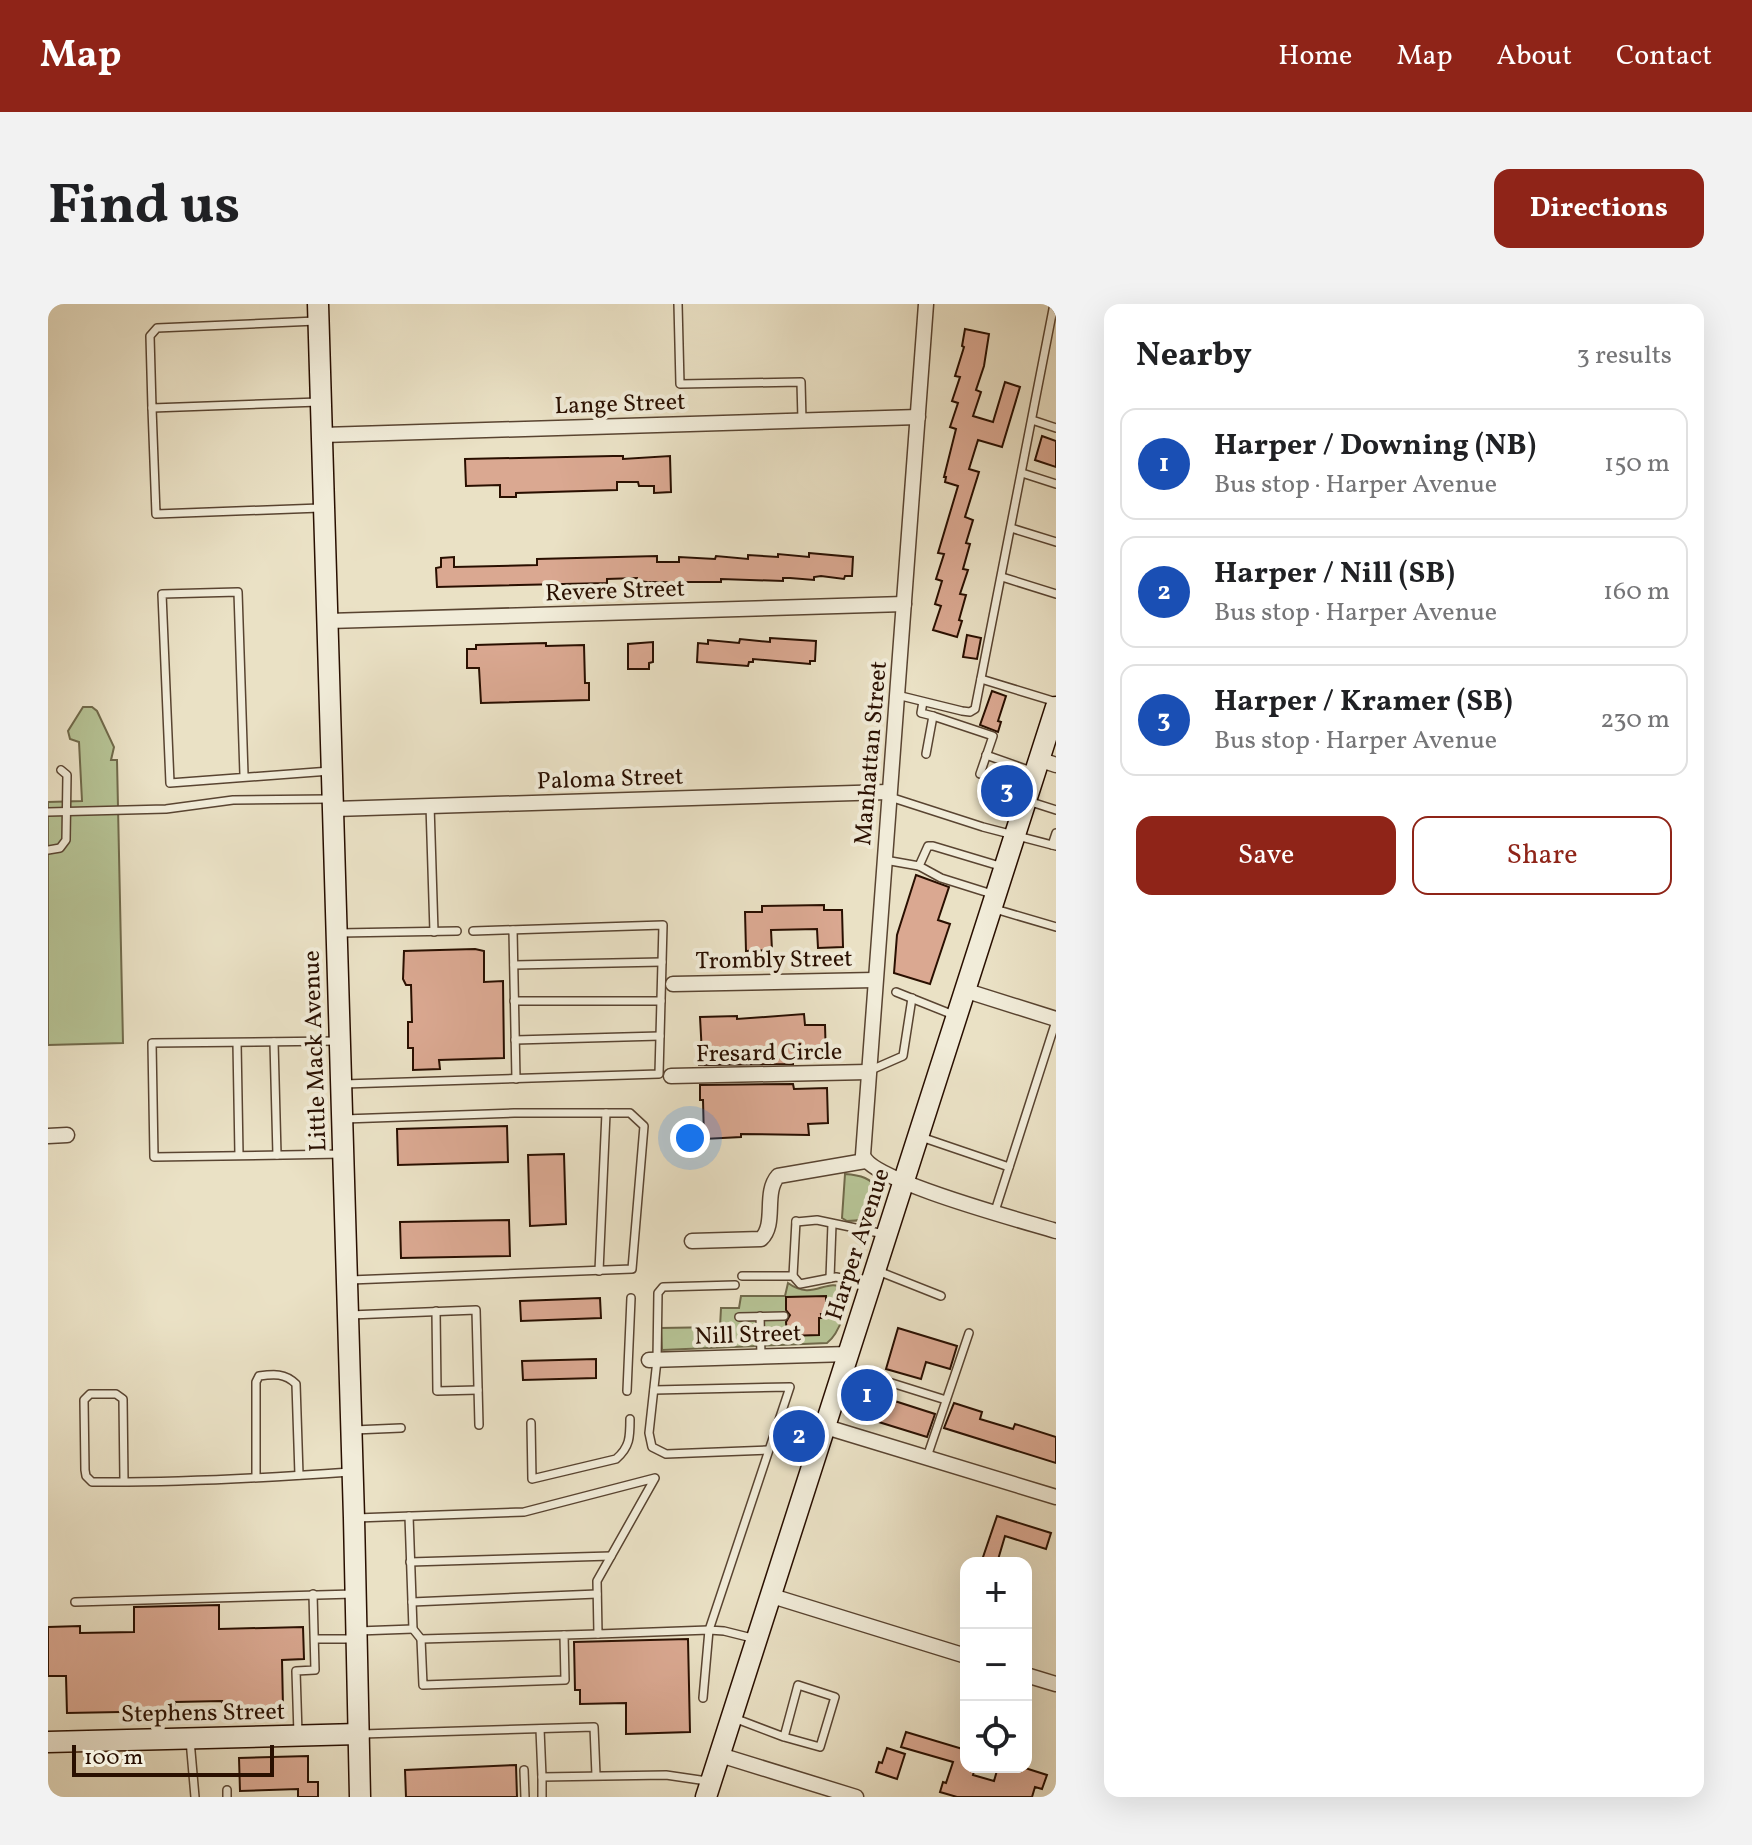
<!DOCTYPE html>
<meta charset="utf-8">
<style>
body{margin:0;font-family:Vollkorn,serif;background:#f2f2f2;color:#202124}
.controls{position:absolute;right:24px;bottom:24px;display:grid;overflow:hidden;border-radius:16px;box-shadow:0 8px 32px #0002}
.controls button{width:72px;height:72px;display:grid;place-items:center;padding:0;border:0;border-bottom:2px solid #e0e0e0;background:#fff;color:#202124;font:40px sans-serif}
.scale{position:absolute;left:24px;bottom:20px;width:202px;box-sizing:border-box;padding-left:8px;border:4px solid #290f00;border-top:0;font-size:22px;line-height:28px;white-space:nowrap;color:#290f00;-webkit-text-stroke:6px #f1ecd9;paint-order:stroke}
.you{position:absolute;left:642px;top:834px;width:28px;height:28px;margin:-20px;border:6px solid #fff;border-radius:50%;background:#1a73e8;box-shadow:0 0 0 12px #1a73e833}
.badge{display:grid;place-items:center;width:52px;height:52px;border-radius:50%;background:#8f2418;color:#fff;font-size:26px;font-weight:700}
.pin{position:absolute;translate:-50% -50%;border:4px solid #fff;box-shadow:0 2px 8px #0006}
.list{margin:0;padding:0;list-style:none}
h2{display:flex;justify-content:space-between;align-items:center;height:104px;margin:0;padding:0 32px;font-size:34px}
h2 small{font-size:26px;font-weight:400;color:#757577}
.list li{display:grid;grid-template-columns:52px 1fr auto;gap:24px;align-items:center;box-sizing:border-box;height:112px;margin:0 16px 16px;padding:0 16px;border:2px solid #e0e0e0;border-radius:16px}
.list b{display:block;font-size:30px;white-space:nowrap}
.list p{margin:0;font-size:26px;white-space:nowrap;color:#757577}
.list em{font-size:26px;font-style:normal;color:#757577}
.actions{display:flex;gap:16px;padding:24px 32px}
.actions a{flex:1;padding:18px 0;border:2px solid #8f2418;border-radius:16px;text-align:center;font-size:28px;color:#8f2418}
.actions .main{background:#8f2418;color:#fff}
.icon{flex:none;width:44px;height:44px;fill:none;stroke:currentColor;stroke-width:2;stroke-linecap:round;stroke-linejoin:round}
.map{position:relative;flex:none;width:1008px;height:1493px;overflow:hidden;border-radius:16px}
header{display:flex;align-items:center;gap:48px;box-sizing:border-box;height:112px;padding:0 40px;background:#8f2418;color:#fff}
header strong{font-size:38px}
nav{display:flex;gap:44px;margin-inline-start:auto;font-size:28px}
.intro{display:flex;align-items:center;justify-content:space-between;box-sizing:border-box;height:192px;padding:0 48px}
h1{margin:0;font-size:56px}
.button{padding:20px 36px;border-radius:16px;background:#8f2418;color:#fff;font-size:28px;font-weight:700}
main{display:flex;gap:48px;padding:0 48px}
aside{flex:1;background:#fff;border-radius:16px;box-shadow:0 8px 32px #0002}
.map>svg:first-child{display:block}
.green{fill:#b6c395;stroke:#70694a;stroke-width:2}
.building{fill:#daa891;stroke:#290f00;stroke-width:2}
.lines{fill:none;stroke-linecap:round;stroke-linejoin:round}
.lane-casing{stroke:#594431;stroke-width:10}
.street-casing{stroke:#594431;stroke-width:17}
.secondary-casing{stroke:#290f00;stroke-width:23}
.lane{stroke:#f1ecd9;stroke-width:7}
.street{stroke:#f1ecd9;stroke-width:14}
.secondary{stroke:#f1ecd9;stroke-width:20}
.labels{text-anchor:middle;stroke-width:8;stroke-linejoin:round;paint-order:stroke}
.street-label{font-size:24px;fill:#290f00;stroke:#f1ecd9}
</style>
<header>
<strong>Map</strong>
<nav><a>Home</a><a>Map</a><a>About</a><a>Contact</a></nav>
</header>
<div class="intro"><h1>Find us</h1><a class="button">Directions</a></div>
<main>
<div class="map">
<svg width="1008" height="1493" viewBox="0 0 1008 1493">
<rect width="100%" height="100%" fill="#eae1c5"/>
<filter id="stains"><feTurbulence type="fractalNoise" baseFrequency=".0025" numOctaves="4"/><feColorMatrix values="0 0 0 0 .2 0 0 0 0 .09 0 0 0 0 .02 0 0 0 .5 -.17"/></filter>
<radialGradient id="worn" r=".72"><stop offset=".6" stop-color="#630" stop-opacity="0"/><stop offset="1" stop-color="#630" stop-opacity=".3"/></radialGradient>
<g class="green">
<path d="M35,403H44L49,407L66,443L63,456H69L75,739L0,741V498L34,497L31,438L22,435L20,427Z"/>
<path d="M797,870C812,871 824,874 831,887C832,912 821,917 799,917L794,914Z"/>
<path d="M740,979C766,998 778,972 797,985C803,998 791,1030 779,1039L614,1046L613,1024L672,1023L673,1004H691L693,992H737Z"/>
</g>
<g class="building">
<path d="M917,25L941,30L936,62L928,86L933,88L925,112L945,118L957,78L972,83L954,143L930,136L921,165L931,168L917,213L925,216L918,239L922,240L915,265L920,266L912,290L918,291L911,316L914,317L909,333L885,326L893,302L887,300L894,277L888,275L896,250L890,249L910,182L897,178L898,173H896L908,125L902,123L910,99L904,97L912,73L907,72L916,43L914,42Z"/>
<path d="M994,132L1008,137V163L987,156Z"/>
<path d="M565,152H575V155L622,152L623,188L606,189V182H591L590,178H569V186L468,189V193H452V181L418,182L417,155Z"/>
<path d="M761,249L805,253L804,272H797L796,275L773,272L766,273V276L742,274H735V277L673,275V278H599L589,277V274L559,275V279L389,283L388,264L393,263V254L406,253V263L489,261V255L609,252V258H631V253L667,255L668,252L700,255V251L730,253V250L761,253Z"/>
<path d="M919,331L933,334L929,355L915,353Z"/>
<path d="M722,334L768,337L767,357H762V360L705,355V358H701L700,362L649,358L650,339L660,340V336L691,339L692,335L722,338Z"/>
<path d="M605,338V358L601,359V365H580V340Z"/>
<path d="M498,339V342L536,341L537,379H541V396L433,399L431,364H419V345H428V341Z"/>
<path d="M944,387L958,392L950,417L953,418L950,428L932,421Z"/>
<path d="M868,571L901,583L890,616L902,620L882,680L846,669L849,631Z"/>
<path d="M776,601V606H794L795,643L770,644L769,625L723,626L724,646L698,647L697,608H714V602Z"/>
<path d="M427,645L436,647V678L455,677L456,754L391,756L392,765L365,766V744H360V718H364L363,681H358L355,675L356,647Z"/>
<path d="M756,710L757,721H777L778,755L745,757V760L651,761V750H654L652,713L689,712V715Z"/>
<path d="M745,780L746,785L779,784L780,819L760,820L761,831L693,830V833L656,835L655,796H652V781Z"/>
<path d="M459,822L460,858L350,861L349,825Z"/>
<path d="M516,850L518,920L482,922L480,851Z"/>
<path d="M461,916L462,952L353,954L352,918Z"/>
<path d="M778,992V1010H773L774,1014H771V1031L739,1032L738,1018L742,1011L738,1006V993Z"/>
<path d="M552,994L553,1014L473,1017L472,997Z"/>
<path d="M850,1024L909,1042L902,1065L878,1058L873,1075L838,1065Z"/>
<path d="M548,1055V1074L475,1076L474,1057Z"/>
<path d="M828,1091L887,1110L879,1133L821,1115Z"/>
<path d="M906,1099L934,1108L932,1115L965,1125L967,1120L1008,1133V1159L896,1124Z"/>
<path d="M949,1212L1003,1229L998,1245L957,1232L949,1259H933Z"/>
<path d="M171,1301V1325L255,1323L256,1355L234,1356L235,1403L174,1404V1397L127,1398V1407L19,1409L18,1372H0V1323L32,1322V1329L86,1328V1303Z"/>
<path d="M640,1335L642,1428L578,1430V1399L532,1400V1386H527L526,1338Z"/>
<path d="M858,1428L918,1446V1463H927L925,1471L946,1477L950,1463H974L999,1471L994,1485L987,1483L984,1493H909L892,1488L895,1478L898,1479L905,1458L853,1443Z"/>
<path d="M839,1444L857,1450L849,1475L828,1468L831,1458L834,1459Z"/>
<path d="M260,1452V1478H270V1493H250V1485L192,1487L191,1454Z"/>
<path d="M468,1461L469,1493H358L357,1466Z"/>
</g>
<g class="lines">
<g class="lane-casing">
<g id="lane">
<path d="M630,0L632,80L753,78L754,116"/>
<path d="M268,17L109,24L102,32L104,104L271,98"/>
<path d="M104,104L108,210L272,204"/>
<path d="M984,116L1008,124"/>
<path d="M974,169L1008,180"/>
<path d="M963,224L1008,238"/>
<path d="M954,273L1008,290"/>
<path d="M933,375L1008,398"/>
<path d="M849,391L914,407L922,408L927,405L1006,0"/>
<path d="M875,398L873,409L885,412L878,450"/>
<path d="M885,412L945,432L932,470"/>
<path d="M938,451L986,468"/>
<path d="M196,471L190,288L114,290L122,479L282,467"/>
<path d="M842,493L935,523L1008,542"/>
<path d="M980,497L1008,506"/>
<path d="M382,501L386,628"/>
<path d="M0,508L118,505L185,496L281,495"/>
<path d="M1004,541L1008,529"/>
<path d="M0,546L12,544L18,536L19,471L13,466"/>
<path d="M837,556L871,562"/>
<path d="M944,590L893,574L871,562L880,542H885L955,563"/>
<path d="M947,605L1008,623"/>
<path d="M465,626L468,775"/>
<path d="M291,629L409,627"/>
<path d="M466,661L614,658"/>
<path d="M848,688L908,712"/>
<path d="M466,697H613"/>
<path d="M467,736L612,732"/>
<path d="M290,737L104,739L106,853L295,850"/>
<path d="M226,738L229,851"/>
<path d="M189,739L191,851"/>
<path d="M823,766L855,752L864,694"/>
<path d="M296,780L611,770L615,621L425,627"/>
<path d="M296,815L466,809H582L596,822L584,965L302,976"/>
<path d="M873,833L961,863"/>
<path d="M947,907L1008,717"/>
<path d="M748,918L769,916L836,930"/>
<path d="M551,967L558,809"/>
<path d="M830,967L893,992"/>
<path d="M694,972H745L752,980L788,973L822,979"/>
<path d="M745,972L748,917"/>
<path d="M782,974L784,920"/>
<path d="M687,981L615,983L610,989L609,1056L601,1129L604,1143L618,1150L720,1146"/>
<path d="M388,1007L389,1087L430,1086"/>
<path d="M302,1011L428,1006L431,1121"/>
<path d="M712,1012L713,1052"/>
<path d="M691,1013L736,1012"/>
<path d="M799,1065L898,1096"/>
<path d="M606,1086L742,1083L661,1326L676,1327L708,1335"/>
<path d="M579,1087L583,994"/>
<path d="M483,1119L484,1175L568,1155C582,1143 582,1133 582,1115"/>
<path d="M306,1126L353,1124"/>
<path d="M879,1153L921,1029"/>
<path d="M208,1173V1078L211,1072C226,1070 237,1069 248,1080L251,1171"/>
<path d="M76,1177L75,1095L68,1090H42L36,1096L37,1166L38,1172L44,1178C130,1179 217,1174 302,1168"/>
<path d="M361,1212L365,1325L373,1335L375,1381L517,1376L516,1331L550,1330"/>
<path d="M308,1214L476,1208L607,1174L549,1277L550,1330L661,1326L655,1394"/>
<path d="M362,1258L563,1252"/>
<path d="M27,1298L306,1290"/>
<path d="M364,1298L549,1290"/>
<path d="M310,1327L365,1325"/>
<path d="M267,1335H304"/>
<path d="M373,1335L516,1331"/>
<path d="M686,1414L736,1433L772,1443L787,1393L750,1381L736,1433"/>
<path d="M492,1425L494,1473L618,1471L659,1477"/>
<path d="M250,1430L248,1367L267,1366L265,1290"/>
<path d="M314,1430L546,1423L548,1471"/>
<path d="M142,1436L147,1493"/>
<path d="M476,1466L477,1493"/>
<path d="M494,1473V1493"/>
<path d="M179,1486V1493"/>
</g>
</g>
<g class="street-casing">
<g id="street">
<path d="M878,0L815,851C823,877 976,917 1008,927"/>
<path d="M275,131L870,113"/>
<path d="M280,317L856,300"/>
<path d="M993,456L1008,461"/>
<path d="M286,505L840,488"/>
<path d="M625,680L827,676"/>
<path d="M919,687L1008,715"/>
<path d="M623,772L820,768"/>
<path d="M0,832L19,831"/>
<path d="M644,937L713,935C729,920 715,889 730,872L817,857"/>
<path d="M601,1056L801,1050"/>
<path d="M778,1123L1008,1193"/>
<path d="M724,1292L918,1352"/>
<path d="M978,1371L1008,1380"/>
<path d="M672,1451L808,1493"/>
</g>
</g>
<g class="secondary-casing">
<g id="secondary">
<path d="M270,0L306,1214L312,1493"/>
<path d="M0,1438L311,1430"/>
<path d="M658,1493L1008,403"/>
</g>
</g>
<use href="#lane" class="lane"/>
<use href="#street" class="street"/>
<use href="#secondary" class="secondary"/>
</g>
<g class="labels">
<g class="street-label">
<text transform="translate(572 99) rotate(-2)" y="8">Lange Street</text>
<text transform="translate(567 286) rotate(-2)" y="8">Revere Street</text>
<text transform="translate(822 449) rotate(-85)" y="8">Manhattan Street</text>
<text transform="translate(562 474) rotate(-2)" y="8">Paloma Street</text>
<text transform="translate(726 655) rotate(-1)" y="8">Trombly Street</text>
<text transform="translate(266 747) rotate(-92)" y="8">Little Mack Avenue</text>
<text transform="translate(721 748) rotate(-1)" y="8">Fresard Circle</text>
<text transform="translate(809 940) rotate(-72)" y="8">Harper Avenue</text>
<text transform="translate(700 1030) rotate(-2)" y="8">Nill Street</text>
<text transform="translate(155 1408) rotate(-1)" y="8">Stephens Street</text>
</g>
</g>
<rect width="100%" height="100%" filter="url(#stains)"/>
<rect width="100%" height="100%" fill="url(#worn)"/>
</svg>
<div class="controls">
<button>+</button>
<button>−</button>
<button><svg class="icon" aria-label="locate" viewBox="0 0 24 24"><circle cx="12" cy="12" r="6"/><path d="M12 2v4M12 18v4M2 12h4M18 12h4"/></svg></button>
</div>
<div class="scale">100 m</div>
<div class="you"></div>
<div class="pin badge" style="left:819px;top:1091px;background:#1a4fb4">1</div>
<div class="pin badge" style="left:751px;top:1132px;background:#1a4fb4">2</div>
<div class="pin badge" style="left:959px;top:487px;background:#1a4fb4">3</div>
</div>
<aside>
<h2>Nearby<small>3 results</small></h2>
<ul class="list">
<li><span class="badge" style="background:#1a4fb4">1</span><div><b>Harper / Downing (NB)</b><p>Bus stop · Harper Avenue</p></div><em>150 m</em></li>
<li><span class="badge" style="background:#1a4fb4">2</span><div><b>Harper / Nill (SB)</b><p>Bus stop · Harper Avenue</p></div><em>160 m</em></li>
<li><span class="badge" style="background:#1a4fb4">3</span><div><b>Harper / Kramer (SB)</b><p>Bus stop · Harper Avenue</p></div><em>230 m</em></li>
</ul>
<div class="actions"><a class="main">Save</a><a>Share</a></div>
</aside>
</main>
